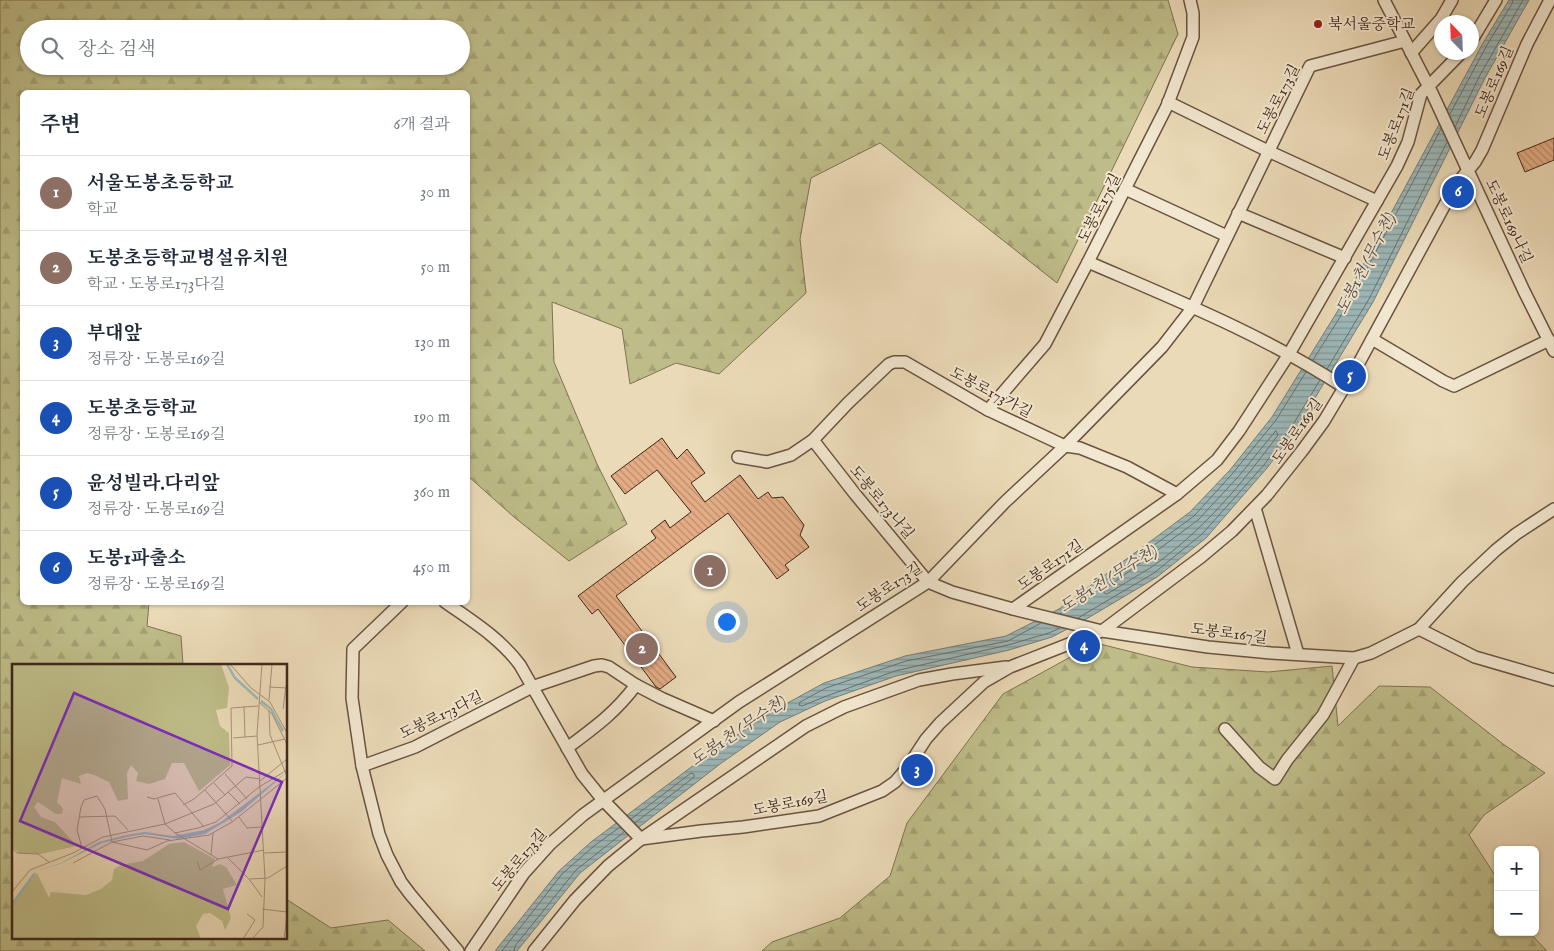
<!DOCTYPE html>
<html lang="ko">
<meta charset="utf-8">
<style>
body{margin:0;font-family:"IM FELL English","Noto Serif KR",serif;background:#f2f2f3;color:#1f2937}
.controls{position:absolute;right:15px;bottom:15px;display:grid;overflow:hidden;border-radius:8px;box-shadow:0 1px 4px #0004}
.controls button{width:45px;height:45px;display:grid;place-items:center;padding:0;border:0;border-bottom:1px solid #e0e1e3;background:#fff;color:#1f2937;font:25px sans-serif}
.compass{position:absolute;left:1434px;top:15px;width:45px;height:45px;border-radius:50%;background:#fff;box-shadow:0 1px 4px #0004;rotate:337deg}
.you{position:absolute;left:726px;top:621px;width:18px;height:18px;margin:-12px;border:4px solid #fff;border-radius:50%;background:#1a73e8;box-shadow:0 0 0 8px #1a73e833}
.badge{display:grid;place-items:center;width:32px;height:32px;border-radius:50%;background:#ea580c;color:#fff;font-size:16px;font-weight:700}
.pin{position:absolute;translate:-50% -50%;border:2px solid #fff;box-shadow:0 1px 5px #0006}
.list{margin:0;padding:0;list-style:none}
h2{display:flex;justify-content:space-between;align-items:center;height:65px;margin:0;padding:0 20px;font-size:21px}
h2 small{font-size:16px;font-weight:400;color:#747a83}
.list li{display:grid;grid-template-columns:32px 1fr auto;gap:15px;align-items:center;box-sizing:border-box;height:75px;padding:0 20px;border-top:1px solid #e0e1e3}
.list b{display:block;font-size:19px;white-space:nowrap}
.list p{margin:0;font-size:16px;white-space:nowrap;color:#747a83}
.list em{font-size:16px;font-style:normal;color:#747a83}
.icon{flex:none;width:28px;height:28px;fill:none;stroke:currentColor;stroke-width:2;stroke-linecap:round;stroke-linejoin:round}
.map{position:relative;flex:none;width:1554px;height:951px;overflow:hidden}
.search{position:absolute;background:#fff;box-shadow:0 1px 4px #0004;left:20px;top:20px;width:450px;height:55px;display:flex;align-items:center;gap:12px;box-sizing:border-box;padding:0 18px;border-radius:28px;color:#747a83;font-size:19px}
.panel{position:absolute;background:#fff;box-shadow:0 1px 4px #0004;left:20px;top:90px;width:450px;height:515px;border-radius:8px}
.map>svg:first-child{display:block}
.forest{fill:url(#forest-firs);stroke:#7f7252;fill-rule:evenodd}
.water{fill:url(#water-rules);stroke:#777e79}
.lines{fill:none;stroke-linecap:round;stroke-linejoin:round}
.shore{stroke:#6e6f6a;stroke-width:1}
.building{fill:url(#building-back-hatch);stroke:#40261a}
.street-casing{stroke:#6b5341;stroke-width:14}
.street{stroke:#f2e7d0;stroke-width:11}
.poi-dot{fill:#8f2418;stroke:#f2e7d0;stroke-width:2}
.labels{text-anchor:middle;stroke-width:4;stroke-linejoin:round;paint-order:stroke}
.poi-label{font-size:15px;fill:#40261a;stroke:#f2e7d0;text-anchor:start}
.street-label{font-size:15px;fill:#40261a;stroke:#f2e7d0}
.water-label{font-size:16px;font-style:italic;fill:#574a42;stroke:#f2e7d0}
.inset-river{fill:none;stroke:#9cb8b9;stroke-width:2.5}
.inset-road{fill:none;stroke:#a79278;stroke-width:1}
.view{fill:#7b2cbf;fill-opacity:0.15;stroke:#7b2cbf;stroke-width:2.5}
.inset-edge{fill:none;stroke:#40261a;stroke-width:2.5}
</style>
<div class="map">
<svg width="1554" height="951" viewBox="0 0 1554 951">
<defs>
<pattern id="forest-firs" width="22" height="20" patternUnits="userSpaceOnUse" patternTransform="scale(1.25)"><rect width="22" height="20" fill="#bebd89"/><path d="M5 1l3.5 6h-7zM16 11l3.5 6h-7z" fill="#a4a276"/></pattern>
<pattern id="water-rules" width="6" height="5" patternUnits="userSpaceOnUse" patternTransform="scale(1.25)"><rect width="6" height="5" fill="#9cb8b9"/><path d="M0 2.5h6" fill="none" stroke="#819596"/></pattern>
<pattern id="building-back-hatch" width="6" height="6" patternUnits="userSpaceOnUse" patternTransform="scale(1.25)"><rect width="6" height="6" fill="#e5ad85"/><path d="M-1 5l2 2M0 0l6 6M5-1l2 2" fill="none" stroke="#bb8d6c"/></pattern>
</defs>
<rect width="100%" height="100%" fill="#ebdab7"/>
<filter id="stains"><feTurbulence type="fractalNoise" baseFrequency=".004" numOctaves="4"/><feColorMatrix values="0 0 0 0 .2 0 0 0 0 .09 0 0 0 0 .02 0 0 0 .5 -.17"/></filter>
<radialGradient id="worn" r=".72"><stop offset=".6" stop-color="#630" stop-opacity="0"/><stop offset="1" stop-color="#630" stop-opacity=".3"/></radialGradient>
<g class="forest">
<path d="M0,0H1168L1178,34L1057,283L880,143L811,178L800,239L806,293L719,374L676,363L630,384L622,329L552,302L554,362L597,464L627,524L569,561L514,517L468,476V92H22V602L149,603L147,626L181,636L183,665H14V937H286V899L331,928L388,920L425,951H0ZM29,29H461V66H29Z"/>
<path d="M1096,643L1192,667L1268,672L1332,666L1338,726L1379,686L1430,687L1503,744L1545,773L1484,815L1469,835L1498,880V932H1529L1547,951H762L772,942L840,918L890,876L907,823L1003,694Z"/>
</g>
<path class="water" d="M1509,0H1529L1485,78L1373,302L1295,431L1267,468L1206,538L1157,577L1088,618L1052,637L1009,650L896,676L825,701L780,722L720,764L580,873L517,951H495L559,871L591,842L710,753L773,711L824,683L905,656L1006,636L1059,609L1190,512L1230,470L1272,417L1342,304L1483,43Z"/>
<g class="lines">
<g class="shore">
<path d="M1450,114L1487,45L1512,4L1513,0"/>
<path d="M1455,127L1480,75L1523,0"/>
<path d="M1313,360L1347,306L1441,129"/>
<path d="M1327,369L1369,299L1447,142"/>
<path d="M1276,431L1278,435C1242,484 1201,533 1150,568C1136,577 1121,585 1107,594L1104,593V590L1198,520L1238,477Z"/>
<path d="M1060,614L1194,516L1233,473L1276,420L1306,372"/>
<path d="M1078,618L1154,573L1202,534L1264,465L1291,428L1320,380"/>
<path d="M1041,623L1008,641L906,661L826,688L800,702L799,705L802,706L824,697L895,671L1008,645L1049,633L1060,628"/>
<path d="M631,819L691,773L694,774V777L635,823"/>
<path d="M502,951L562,874L594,846L620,827"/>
<path d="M514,951L515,946L576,870L624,832"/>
</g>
</g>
<g class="building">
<path d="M1554,138V160L1525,172L1517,153Z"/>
<path d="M662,438L677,459L687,449L705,473L691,483L705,502L740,475L758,499L768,492L772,498L783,497L804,525L800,535L809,547L785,565L789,570L777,579L728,513L616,596L676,677L660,689L656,687L598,609L592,614L578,596L656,538L651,531L665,520L670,528L691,512L657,470L625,494L611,476Z"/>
</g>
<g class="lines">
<g class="street-casing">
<g id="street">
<path d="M1384,0L1432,93L1524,291L1554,351"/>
<path d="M1472,40L1496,0"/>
<path d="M1411,53L1441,19L1452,0"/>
<path d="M1168,102L1268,151L1377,201"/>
<path d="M1125,189L1227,236"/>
<path d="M1238,213L1345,258"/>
<path d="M1088,262C1176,300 1264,335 1345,388"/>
<path d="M1372,339L1443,381L1454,386L1549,340"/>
<path d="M988,410L1045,344L1088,262L1167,106L1193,37V13L1190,0"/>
<path d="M813,440L855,494L928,582L952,592L1013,609L1177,494L1217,460L1239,431L1289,354L1397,166L1408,142L1421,94L1462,52"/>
<path d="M738,457L767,462L791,455L813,440L848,403L889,364L894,362H905L988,410L1065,446L1080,448L1127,467L1177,494"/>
<path d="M1255,508L1298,654"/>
<path d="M402,602L353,649L352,698L362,766L379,834L387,855L401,882L410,894L458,951"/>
<path d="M445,602C472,621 500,638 520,665L582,774L603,800L641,839"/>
<path d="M1013,609L1102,631L1208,647L1271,653L1354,658L1371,653L1419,629L1462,582L1496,550L1516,534L1554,509"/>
<path d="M1419,629L1475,657L1554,680"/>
<path d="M1225,729L1259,767L1275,779L1287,760L1323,715L1354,658"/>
<path d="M567,748C595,727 615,713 636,685"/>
<path d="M362,766L415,747L532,687L594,666L602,665L609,667L636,685L661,698L714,721"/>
<path d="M641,839L701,831L743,827L819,816L882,791L895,782L907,768L926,739L940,723L984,682L1010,667L1102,631L1201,557L1232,531L1267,495L1302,451L1324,421L1360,361L1455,186L1475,162L1482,150L1527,44L1550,0"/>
<path d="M471,951L524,873L550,844L583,815L739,702L928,582L1005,502L1065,446L1162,347L1193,307L1310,66L1405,41"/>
<path d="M534,951L575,900L608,866L641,839L806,726L844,707L919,680L952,674L1006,667"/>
</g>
</g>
<use href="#street" class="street"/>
</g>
<circle class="poi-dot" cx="1318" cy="24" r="5"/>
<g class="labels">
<g class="poi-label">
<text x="1328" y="29">북서울중학교</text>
</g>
<g class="street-label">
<text transform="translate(1494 82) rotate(-67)" y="5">도봉로169길</text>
<text transform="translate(1278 99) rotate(-63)" y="5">도봉로173길</text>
<text transform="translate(1396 124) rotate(-69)" y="5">도봉로171길</text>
<text transform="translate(1099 208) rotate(-63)" y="5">도봉로175길</text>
<text transform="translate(1509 221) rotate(65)" y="5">도봉로169나길</text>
<text transform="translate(991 392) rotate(28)" y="5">도봉로173가길</text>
<text transform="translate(1297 431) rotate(-55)" y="5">도봉로169길</text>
<text transform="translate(882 502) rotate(50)" y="5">도봉로173나길</text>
<text transform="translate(1050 565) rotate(-35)" y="5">도봉로171길</text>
<text transform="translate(889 587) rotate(-34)" y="5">도봉로173길</text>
<text transform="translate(1229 633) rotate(7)" y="5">도봉로167길</text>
<text transform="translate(441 715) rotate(-26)" y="5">도봉로173다길</text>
<text transform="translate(790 803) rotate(-11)" y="5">도봉로169길</text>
<text transform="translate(519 860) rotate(-50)" y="5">도봉로173길</text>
</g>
<g class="water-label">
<text transform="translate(1365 263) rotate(-63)" y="6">도봉1천 (무수천)</text>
<text transform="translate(1108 578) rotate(-32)" y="6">도봉1천 (무수천)</text>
<text transform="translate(738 730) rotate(-34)" y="6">도봉1천 (무수천)</text>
</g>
</g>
<g transform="translate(12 664)">
<rect width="275" height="275" fill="#ebdab7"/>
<path d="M0,0H209L217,24L215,44L204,46L208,62L217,69L218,101L187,127L172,99H160L153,115L137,120L124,117L126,109L119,101L115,109L116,135L106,137L97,118L82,111L75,109L67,112L69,120L50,114L45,138L51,145L50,150H44L26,138L22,143L29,153L43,158L65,182L28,190H8L0,182ZM172,178L203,195L200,203L208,200L214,203L225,221L211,225L219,254L213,266L210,257L198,249L191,250L184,262L189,275H0V240L25,209L37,234L39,228L74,231L89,225L100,216L102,205L109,201L131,197L157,180Z" fill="#bebd89"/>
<path d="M275,108L229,148L193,170L167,175L133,170L115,173L90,179L48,200L21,208L49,199L87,178L114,171L133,168L161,172L192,166L209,158Z" fill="#9cb8b9"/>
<path class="inset-river" d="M215,0L223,14L246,35M249,37L259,45L271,67M0,240L23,209"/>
<path class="inset-road" d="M218,0L239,24L258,38L275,69M257,23L275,24M257,36L260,0M247,38L260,50L275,80M232,42L233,73M271,45L275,15M257,46L258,71L275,112M221,74L245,72M246,81L273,75M213,110L235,135M248,117L275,95M202,119L213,131M193,126L220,157M216,128L228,140M135,133L142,135L163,129L192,163M146,135L153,160L163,169L186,164L204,158L247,123L275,106M171,141L182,135L220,102L219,44L246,42M67,153L103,152L116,166M227,153L235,164L250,163M163,169L206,195L252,186M100,178L135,186L155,177L197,171L220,158L275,114M0,183L5,189L26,190L37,198M70,184L65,166L69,143L72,136L85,132L93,145L100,178M252,189L275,188M199,191L201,169M216,194L237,215L250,233M185,197L188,206L206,195M61,199L100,178L131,172L158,176M238,215L256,214L275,202M0,228L18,206L61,189L91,173L153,160L202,140L234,113L248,115M250,245L275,248M231,275L243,256L235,250M240,275L251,263L253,215L245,70L250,0M272,275L275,252"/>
<path class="view" d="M62,29L270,118L216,245L8,157Z"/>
<rect width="275" height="275" class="inset-edge"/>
</g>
<rect width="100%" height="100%" filter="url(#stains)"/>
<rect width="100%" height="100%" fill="url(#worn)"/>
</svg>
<div class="controls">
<button>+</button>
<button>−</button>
</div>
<svg class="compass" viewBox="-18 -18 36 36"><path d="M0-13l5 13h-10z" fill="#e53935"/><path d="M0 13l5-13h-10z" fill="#747a83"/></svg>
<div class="you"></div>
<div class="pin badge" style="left:710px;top:571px;background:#8d6e63">1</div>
<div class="pin badge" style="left:642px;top:649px;background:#8d6e63">2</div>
<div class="pin badge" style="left:917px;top:770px;background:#1a4fb4">3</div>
<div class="pin badge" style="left:1084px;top:646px;background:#1a4fb4">4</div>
<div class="pin badge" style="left:1350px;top:376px;background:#1a4fb4">5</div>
<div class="pin badge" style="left:1458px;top:192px;background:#1a4fb4">6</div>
<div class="search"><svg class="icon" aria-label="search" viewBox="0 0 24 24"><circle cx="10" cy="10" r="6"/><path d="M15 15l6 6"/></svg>장소 검색</div>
<section class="panel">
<h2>주변<small>6개 결과</small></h2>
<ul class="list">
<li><span class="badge" style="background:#8d6e63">1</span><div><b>서울도봉초등학교</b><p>학교</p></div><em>30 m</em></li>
<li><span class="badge" style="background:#8d6e63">2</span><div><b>도봉초등학교병설유치원</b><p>학교 · 도봉로173다길</p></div><em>50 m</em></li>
<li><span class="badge" style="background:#1a4fb4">3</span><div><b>부대앞</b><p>정류장 · 도봉로169길</p></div><em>130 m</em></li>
<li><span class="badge" style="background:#1a4fb4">4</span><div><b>도봉초등학교</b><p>정류장 · 도봉로169길</p></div><em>190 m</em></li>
<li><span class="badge" style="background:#1a4fb4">5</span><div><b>윤성빌라.다리앞</b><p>정류장 · 도봉로169길</p></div><em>360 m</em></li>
<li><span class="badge" style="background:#1a4fb4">6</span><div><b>도봉1파출소</b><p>정류장 · 도봉로169길</p></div><em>450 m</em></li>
</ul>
</section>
</div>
